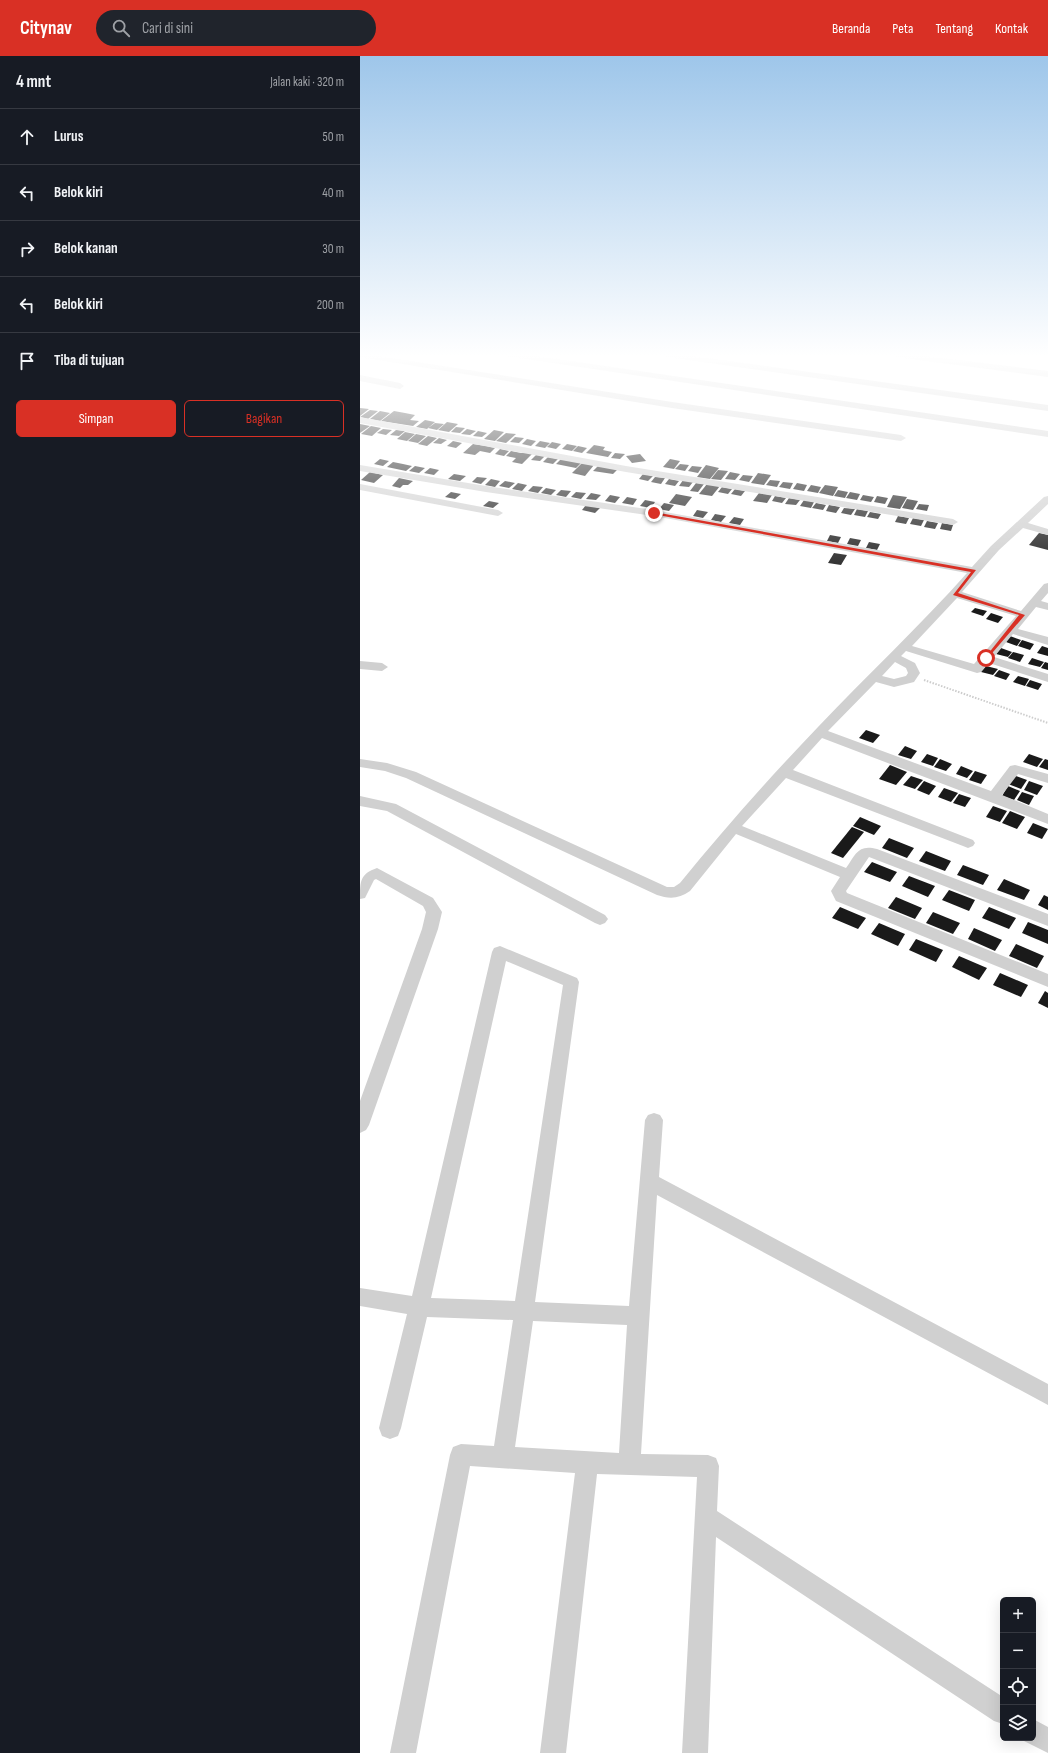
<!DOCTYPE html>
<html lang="id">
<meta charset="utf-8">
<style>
body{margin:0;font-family:"Sofia Sans Condensed",sans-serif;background:#20242c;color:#f1f3f6}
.controls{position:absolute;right:12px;bottom:12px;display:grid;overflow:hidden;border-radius:6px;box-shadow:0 4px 16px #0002}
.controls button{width:36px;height:36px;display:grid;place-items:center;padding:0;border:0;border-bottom:1px solid #363941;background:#171b24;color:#f1f3f6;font:20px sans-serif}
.stop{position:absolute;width:12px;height:12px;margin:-9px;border:3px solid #d93025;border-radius:50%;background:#fff}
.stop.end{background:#d93025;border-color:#fff;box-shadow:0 1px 4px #0008}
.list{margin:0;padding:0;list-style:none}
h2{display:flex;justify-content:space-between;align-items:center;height:52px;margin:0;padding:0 16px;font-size:17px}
h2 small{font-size:13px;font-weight:400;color:#9ea1a6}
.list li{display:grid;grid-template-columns:26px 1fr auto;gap:12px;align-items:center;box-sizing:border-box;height:56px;padding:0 16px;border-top:1px solid #363941}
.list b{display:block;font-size:15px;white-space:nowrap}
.list em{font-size:13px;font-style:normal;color:#9ea1a6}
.actions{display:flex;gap:8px;padding:12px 16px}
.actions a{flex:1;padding:9px 0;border:1px solid #d93025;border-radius:6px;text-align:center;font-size:14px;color:#d93025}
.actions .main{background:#d93025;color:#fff}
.icon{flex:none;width:22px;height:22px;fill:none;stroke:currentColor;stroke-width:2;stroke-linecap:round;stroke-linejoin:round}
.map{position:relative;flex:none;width:688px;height:1697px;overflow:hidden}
header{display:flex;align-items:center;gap:24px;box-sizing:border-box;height:56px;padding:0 20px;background:#d93025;color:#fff}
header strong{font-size:19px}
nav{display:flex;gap:22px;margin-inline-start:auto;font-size:14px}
.search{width:280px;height:36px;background:#20242c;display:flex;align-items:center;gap:10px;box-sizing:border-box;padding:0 14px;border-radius:22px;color:#9ea1a6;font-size:15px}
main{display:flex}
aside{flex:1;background:#171b24}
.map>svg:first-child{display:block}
.building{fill:#1a1a1a}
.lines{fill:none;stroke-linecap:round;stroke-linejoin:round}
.path{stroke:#cdcdcd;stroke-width:2;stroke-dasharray:1.5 1.5;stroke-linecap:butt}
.street{fill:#d0d0d0;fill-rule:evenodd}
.route{fill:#d93025}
</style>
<header>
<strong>Citynav</strong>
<div class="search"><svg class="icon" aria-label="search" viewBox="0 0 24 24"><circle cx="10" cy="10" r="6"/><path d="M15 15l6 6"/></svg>Cari di sini</div>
<nav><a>Beranda</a><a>Peta</a><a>Tentang</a><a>Kontak</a></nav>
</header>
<main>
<aside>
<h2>4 mnt<small>Jalan kaki · 320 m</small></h2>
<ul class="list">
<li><svg class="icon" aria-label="ahead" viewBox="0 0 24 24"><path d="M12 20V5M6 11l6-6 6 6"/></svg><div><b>Lurus</b></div><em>50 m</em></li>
<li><svg class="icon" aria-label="left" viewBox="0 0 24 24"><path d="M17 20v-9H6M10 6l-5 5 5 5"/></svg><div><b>Belok kiri</b></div><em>40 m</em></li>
<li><svg class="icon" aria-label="right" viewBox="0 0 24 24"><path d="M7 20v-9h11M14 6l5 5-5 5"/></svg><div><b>Belok kanan</b></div><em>30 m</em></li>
<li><svg class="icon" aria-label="left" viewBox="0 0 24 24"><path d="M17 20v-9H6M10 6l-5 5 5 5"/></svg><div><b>Belok kiri</b></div><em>200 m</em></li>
<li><svg class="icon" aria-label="arrive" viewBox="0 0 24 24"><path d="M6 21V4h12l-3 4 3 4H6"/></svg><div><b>Tiba di tujuan</b></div></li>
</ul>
<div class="actions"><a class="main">Simpan</a><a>Bagikan</a></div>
</aside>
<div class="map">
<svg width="688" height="1697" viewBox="0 0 688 1697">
<rect width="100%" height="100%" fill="#fff"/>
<g class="building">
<path d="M0,352L9,353L0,360Z"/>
<path d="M10,354L18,355L8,363L0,361Z"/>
<path d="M20,355L30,357L20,365L10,363Z"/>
<path d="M34,355L45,357L40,361L45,357L55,359L50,364L59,365L53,370L21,365Z"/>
<path d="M65,364L75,366L67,373L56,371Z"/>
<path d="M87,366L98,368L89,376L78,374Z"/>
<path d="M75,367L84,368L77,374L68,372Z"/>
<path d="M0,368L10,370L0,377Z"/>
<path d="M11,370L21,372L12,380L1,378Z"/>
<path d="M96,371L105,372L100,377L91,376Z"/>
<path d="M23,373L32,374L26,379L17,377Z"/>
<path d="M107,373L116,375L110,379L101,378Z"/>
<path d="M36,374L45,375L39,380L30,379Z"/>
<path d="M134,374L144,376L135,385L124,383Z"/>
<path d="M118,375L127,377L122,381L113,380Z"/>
<path d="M45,376L55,378L47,385L37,383Z"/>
<path d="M146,377L156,378L146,387L136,385Z"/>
<path d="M56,378L66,380L58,387L48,385Z"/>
<path d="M68,380L77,382L67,390L58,388Z"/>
<path d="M155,381L164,382L159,387L150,386Z"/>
<path d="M79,382L87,384L81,388L73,387Z"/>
<path d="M167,383L176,385L171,390L162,388Z"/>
<path d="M93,385L102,387L96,392L87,390Z"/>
<path d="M180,385L190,387L185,392L175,390Z"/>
<path d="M192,386L201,388L196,393L187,391Z"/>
<path d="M113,388L126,390L135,392L130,397L120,395L115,399L103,397Z"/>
<path d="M207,388L217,390L212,395L202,393Z"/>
<path d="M234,389L245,391L243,394L252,396L248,401L226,397Z"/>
<path d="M218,390L227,392L222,397L213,395Z"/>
<path d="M140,393L149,395L144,400L135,398Z"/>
<path d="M151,395L161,397H173L162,408L152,406L156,402L146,400Z"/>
<path d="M178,397L186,399L180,405L171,404Z"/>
<path d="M255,397L265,398L260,403L251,402Z"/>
<path d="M280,398L286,405L272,407L266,400Z"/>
<path d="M188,401L198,403L193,408L183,406Z"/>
<path d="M20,403L29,405L23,410L14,408Z"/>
<path d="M201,403L221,407L216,412L206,410L209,407L206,410L196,408Z"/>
<path d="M310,403L320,405L314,413L303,411Z"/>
<path d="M33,406L43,408L52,410L46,415L27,411Z"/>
<path d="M222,407L234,409L225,420L212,417Z"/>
<path d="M320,408L329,409L325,415L315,413Z"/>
<path d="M346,409L359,412L350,423L337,421Z"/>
<path d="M55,410L65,412L59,417L49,415Z"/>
<path d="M238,410L258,413L253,418L233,415Z"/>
<path d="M332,410L342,411L338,417L328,415Z"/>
<path d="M70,412L79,414L74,419L64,417Z"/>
<path d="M358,414L368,415L361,424L351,423Z"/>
<path d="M10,416L23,419L14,427L1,424Z"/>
<path d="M370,416L380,418L375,424L365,423Z"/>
<path d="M398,417L411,419L404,429L391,427Z"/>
<path d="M94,418L106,420L100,425L88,423Z"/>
<path d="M283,418L293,420L288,425L279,423Z"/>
<path d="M383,419L393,420L389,426L379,424Z"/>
<path d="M117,421L127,422L121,428L112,426Z"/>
<path d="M295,421L305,422L301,428L291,426Z"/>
<path d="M39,422L53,425L48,429H43L40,432L32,430Z"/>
<path d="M131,423L140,425L135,431L125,429Z"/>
<path d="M309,423L319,425L315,430L305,428Z"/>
<path d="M323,424L333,426L329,431L319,430Z"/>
<path d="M410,424L420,425L417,431L406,429Z"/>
<path d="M145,425L155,427L149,432L139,430Z"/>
<path d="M423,426L433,427L430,433L419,431Z"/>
<path d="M158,427L167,429L162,435L152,433Z"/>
<path d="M336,427L344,428L338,436L330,435Z"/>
<path d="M437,427L447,429L444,435L433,433Z"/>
<path d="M347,428L360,430L352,440L339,438Z"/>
<path d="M451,429L461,431L458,437L447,435Z"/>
<path d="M465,429L478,431L473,440L459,437Z"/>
<path d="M173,430L183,431L178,437L168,435Z"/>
<path d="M362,431L372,433L368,438L358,436Z"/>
<path d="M186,432L196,434L191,439L181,437Z"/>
<path d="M375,433L385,435L381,440L371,438Z"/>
<path d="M201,434L211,435L206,441L196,439Z"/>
<path d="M478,434L488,436L485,442L474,440Z"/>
<path d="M91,436L101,438L95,443L85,441Z"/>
<path d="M216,436L226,437L221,443L211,441Z"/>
<path d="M490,436L500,438L497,444L486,442Z"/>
<path d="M231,437L241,439L236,444L226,443Z"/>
<path d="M399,437L412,439L407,447L393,445Z"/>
<path d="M316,438L332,441L325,450L309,447Z"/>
<path d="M250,439L260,441L255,447L245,445Z"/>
<path d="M503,439L514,441L511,446L500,444Z"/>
<path d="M533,439L547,441L540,453L527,451Z"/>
<path d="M415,440L426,442L422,447L412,445Z"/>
<path d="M517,440L528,442L525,448L514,446Z"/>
<path d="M267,441L277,443L273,449L262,447Z"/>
<path d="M429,442L440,444L436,449L425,448Z"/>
<path d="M547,443L558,445L553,454L542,452Z"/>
<path d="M285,444L295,446L291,452L280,450Z"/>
<path d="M444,444L454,446L451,452L440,450Z"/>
<path d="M129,445L139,447L133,452L123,450Z"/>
<path d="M304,447L314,449L309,455L299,453Z"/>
<path d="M456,447L466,449L463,454L452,452Z"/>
<path d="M559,448L569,449L567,455L556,453Z"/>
<path d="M226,449L240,452L235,457L222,454Z"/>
<path d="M469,449L480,451L476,457L466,455Z"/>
<path d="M484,452L495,453L491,459L481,457Z"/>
<path d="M497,453L508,455L505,461L494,459Z"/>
<path d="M337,454L348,456L343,462L333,460Z"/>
<path d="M510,456L521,458L518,463L507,461Z"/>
<path d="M355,458L366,460L361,466L351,464Z"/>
<path d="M538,460L549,462L546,468L535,466Z"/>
<path d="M374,461L384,463L380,469L369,467Z"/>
<path d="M553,462L564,464L561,470L550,468Z"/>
<path d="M567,465L578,467L575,473L564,471Z"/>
<path d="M582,467L593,469L591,475L580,473Z"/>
<path d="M679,477L688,479V494L669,489Z"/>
<path d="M470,479L481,481L478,487L467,485Z"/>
<path d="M490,482L501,484L498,490L487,488Z"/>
<path d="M509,486L520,488L517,494L506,492Z"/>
<path d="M474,497L487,499L481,509L468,507Z"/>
<path d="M615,552L627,555L623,560L611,556Z"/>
<path d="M631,557L643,561L638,567L626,563Z"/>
<path d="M650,580L661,584L657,590L646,586Z"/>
<path d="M662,584L674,588L670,594L658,590Z"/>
<path d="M682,590L688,592V600L677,597Z"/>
<path d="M641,592L652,596L648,601L636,598Z"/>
<path d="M653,596L664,599L660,606L648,602Z"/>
<path d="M672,602L684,606L680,611L668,608Z"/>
<path d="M685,606L688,607V614L681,612Z"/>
<path d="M626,610L638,613L633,619L621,616Z"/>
<path d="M639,614L650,618L646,624L634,620Z"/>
<path d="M658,620L669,623L665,630L653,626Z"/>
<path d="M670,624L682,628L678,634L666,630Z"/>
<path d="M506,674L520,679L513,687L499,682Z"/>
<path d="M545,690L557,695L551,703L538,699Z"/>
<path d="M567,698L578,702L573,710L561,706Z"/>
<path d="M669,698L683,703L677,711L663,706Z"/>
<path d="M580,703L592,708L586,715L574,711Z"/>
<path d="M685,703L688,704V714L679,711Z"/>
<path d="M530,709L547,716L536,729L519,723Z"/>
<path d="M601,710L613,715L607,722L596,718Z"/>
<path d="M615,715L627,719L621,728L609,724Z"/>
<path d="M653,719L667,724L661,733L648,728Z"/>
<path d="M551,720L563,724L555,733L543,729Z"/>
<path d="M564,725L576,730L569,739L557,734Z"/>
<path d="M669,725L683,730L677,739L664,734Z"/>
<path d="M648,730L660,735L654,744L642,740Z"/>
<path d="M584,732L598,737L591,746L578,741Z"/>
<path d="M662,736L674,740L669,749L657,744Z"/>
<path d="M599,738L611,742L605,751L593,747Z"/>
<path d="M633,750L647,755L640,766L626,761Z"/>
<path d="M650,755L665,761L657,773L642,767Z"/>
<path d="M500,761L521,770L514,779L493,770Z"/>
<path d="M673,767L688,773L682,783L667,777Z"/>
<path d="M492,771L504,776L483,802L471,797Z"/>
<path d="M529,782L554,792L547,802L522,792Z"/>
<path d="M566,795L591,805L585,815L559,805Z"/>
<path d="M512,806L537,816L530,826L504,816Z"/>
<path d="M603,809L629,819L623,829L597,819Z"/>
<path d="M549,820L575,830L568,841L542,830Z"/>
<path d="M644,823L670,834L664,844L637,834Z"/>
<path d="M589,834L615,844L609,855L582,844Z"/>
<path d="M684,839L688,841V854L678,849Z"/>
<path d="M536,841L562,852L555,863L528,852Z"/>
<path d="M480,851L506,862L498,873L472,862Z"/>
<path d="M629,851L656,862L649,873L622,862Z"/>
<path d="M573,856L600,867L593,878L566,867Z"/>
<path d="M668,866L688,874V888L662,877Z"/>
<path d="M519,867L545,878L538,890L511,878Z"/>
<path d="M614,872L642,884L635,895L608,883Z"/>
<path d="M556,883L583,894L576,906L549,894Z"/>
<path d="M656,888L684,900L677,912L649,900Z"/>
<path d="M599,900L627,912L619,924L592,911Z"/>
<path d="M640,917L668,929L661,941L633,929Z"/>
<path d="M685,935L688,937V952L678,947Z"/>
</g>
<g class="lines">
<path class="path" d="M564,624L688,667"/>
<g class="street">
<path d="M0,297L312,346L541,379L546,382L541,385L312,352L0,301Z"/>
<path d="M135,297H156L688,375V381L139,299Z"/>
<path d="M289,297H311L688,349V355L293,299Z"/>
<path d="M517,297H541L688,315V321L521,299Z"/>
<path d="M0,319L40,327L44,330L40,333L0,325Z"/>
<path d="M0,361L266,410L593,463L598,466L593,469L266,416L0,367Z"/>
<path d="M0,409L126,430L294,454L612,511L631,490L684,441L688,440V448L668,467L688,473V479L663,472L639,494L602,536L661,555L684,528L688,527V537L681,545L688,547V554L676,551L658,573L688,581V589L653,578L634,601L688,618V626L629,607L621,616L617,617L546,595L541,600L555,607L560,617L554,626L534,631L516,626L468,675L631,735L650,710L655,709L688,718V727L658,718L642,739L688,758V768L462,682L433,714L613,784L615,787L613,790L608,792L603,790L426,722L382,770L486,812C496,798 498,788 517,793L688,858V870L509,801L486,835L487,837L688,918V931L476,845L471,835L480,821L376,778L330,835C319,843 309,843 297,839L46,722L25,715L0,711V703L27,707L56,716L307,831H314L320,827C364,773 410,721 458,671C507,619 560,570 607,517L294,460L126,436L0,415ZM597,542L656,560L614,608L552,590ZM535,606L546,612L548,617L546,620L534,623L522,620Z"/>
<path d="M0,428L138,454L143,457L138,460L0,434Z"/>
<path d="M0,605L22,607L28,611L22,615L0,613Z"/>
<path d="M0,740L36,748L245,859L248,863L245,867L240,869L235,867L27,755L0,750Z"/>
<path d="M17,812L73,842L82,856L78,873L9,1069L6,1074L0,1077V1045L62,873L66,856L63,850L16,823L14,824L5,842L0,843C0,825 0,818 17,812Z"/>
<path d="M140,890L217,922L219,926L175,1246L269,1250L285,1064L288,1059L294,1057L300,1059L303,1064L299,1121L688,1328V1349L297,1139L281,1398L348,1399L356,1402L359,1410L357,1455L643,1641V1668L634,1665L356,1481L348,1697H322L337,1421L237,1418L206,1697H180L215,1417L110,1410L56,1697H30L90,1399L93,1391L101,1388L134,1390L153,1264L67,1261L41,1372L38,1380L30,1383L22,1380L19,1372L47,1258L0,1250V1232L52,1240L132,896L134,892ZM146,905L203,929L155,1245L71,1242ZM173,1265L267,1269L259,1397L155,1391Z"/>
<path d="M673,1663L688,1671V1697L664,1685L663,1682H673Z"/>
</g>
</g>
<linearGradient id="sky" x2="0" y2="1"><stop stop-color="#9ec6ea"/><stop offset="0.56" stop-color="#fff"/><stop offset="1" stop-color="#fff" stop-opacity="0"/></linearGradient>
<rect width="688" height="535" fill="url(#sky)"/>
<path class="route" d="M294,456L616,514L598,537L665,559L627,603H624L659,559L593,539L611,516L292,458Z"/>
</svg>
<div class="controls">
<button>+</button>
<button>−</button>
<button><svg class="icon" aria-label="locate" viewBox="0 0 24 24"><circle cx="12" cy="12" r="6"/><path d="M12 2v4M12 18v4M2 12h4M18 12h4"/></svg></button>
<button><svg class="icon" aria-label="layers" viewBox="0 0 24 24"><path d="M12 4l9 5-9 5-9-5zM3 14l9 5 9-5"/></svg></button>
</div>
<div class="stop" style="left:626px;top:602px"></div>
<div class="stop end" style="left:294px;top:457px"></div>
</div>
</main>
